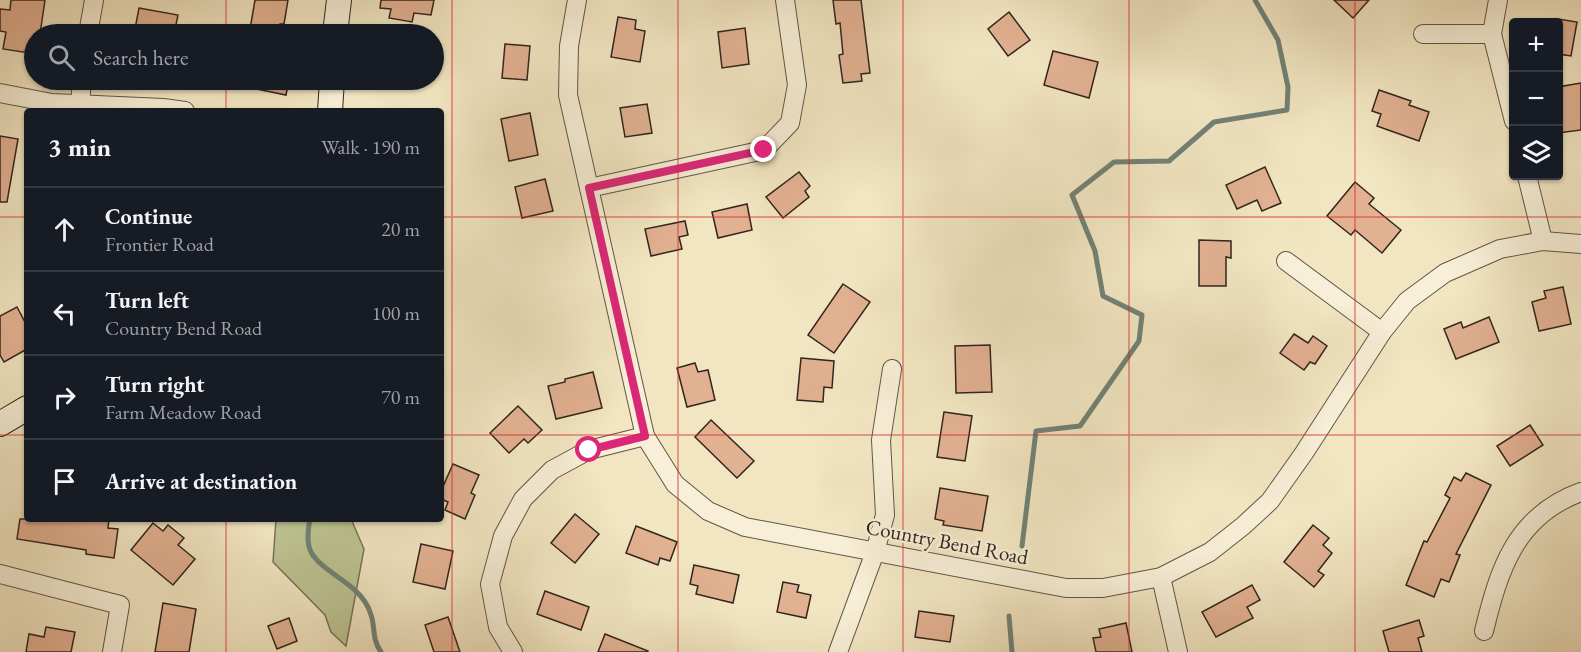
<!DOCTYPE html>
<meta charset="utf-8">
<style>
body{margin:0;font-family:"EB Garamond",serif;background:#20242c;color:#f1f3f6}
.controls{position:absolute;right:18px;top:18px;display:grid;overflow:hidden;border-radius:6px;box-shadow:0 2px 4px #0004}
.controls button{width:54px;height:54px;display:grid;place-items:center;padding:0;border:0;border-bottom:2px solid #363941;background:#171b24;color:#f1f3f6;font:30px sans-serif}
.stop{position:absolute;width:18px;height:18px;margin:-14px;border:4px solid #db2777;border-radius:50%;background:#fff}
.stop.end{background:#db2777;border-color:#fff;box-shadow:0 2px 6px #0008}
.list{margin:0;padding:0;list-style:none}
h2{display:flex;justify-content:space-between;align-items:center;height:78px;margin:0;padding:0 24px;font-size:26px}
h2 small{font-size:20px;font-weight:400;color:#9ea1a6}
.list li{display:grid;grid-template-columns:39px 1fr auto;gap:18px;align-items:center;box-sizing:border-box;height:84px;padding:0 24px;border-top:2px solid #363941}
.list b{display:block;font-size:22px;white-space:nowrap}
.list p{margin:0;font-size:20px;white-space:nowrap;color:#9ea1a6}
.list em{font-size:20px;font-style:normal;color:#9ea1a6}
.icon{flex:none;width:33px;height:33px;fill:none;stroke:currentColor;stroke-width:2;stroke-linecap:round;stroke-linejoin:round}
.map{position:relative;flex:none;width:1581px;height:652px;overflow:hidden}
.search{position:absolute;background:#171b24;box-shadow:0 2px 4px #0004;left:24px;top:24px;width:420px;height:66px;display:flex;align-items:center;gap:15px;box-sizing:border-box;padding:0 21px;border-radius:33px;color:#9ea1a6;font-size:22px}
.panel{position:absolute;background:#171b24;box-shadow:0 2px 4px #0004;left:24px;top:108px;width:420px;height:414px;border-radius:6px}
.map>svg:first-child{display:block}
.green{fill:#bdc492;stroke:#777458;stroke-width:1.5}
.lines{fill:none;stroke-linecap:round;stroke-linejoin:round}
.stream{stroke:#718277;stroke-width:5}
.building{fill:#e2b192;stroke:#31251e;stroke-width:1.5}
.street-casing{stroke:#615547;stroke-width:20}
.secondary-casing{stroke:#31251e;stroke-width:26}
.street{stroke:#f7efd7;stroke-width:18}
.secondary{stroke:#f7efd7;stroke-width:24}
.route{stroke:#db2777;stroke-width:8}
.grid{fill:none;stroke:#d62828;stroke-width:1.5;stroke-opacity:0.55}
.labels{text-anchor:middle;stroke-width:5;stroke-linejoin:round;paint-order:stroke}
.street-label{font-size:21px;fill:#31251e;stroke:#f7efd7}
</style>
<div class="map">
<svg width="1581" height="652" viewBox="0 0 1581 652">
<rect width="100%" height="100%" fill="#f2e6c2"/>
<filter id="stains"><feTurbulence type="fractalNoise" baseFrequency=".00333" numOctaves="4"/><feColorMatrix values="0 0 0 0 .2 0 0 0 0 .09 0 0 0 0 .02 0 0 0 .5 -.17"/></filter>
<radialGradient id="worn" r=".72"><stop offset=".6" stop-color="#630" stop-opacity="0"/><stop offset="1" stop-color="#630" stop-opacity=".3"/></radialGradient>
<path class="green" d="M276,519H351L364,549L346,646L331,632L325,615L273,562Z"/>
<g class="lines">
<g class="stream">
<path d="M310,519C308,529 306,542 311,552C323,574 360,583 370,612C376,626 371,638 381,652"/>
<path d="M1022,546L1036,431L1080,426L1139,341L1142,315L1103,296L1095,251L1072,195L1114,162L1169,161L1214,122L1287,110L1288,87L1278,40L1255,0"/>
<path d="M1009,616L1012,652"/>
</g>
</g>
<g class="building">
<path d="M11,0H45L40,34H34V45L30,44L29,53L3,49L6,32L0,31V9L10,10Z"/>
<path d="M255,0H288L284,24H280L278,34L250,29Z"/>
<path d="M381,0H434L431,15L414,13L412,22L389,18L391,9L380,8Z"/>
<path d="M833,0H861L870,73L861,74L862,81L843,83L839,55L843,54L840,23L836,24Z"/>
<path d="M1334,0H1369L1353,18Z"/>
<path d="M139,8L178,15L174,34H134Z"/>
<path d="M1009,12L1030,40L1008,56L988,29Z"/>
<path d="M618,17L636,20L635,29L645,31L640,62L611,57Z"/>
<path d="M1558,19L1577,22L1571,56L1558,54Z"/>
<path d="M745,28L749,64L722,68L718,32Z"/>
<path d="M505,44L530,46L527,80L502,78Z"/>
<path d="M1053,51L1098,62L1089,98L1044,85Z"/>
<path d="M242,80H289L286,95L241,86Z"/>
<path d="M1581,83V130L1558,133V87Z"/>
<path d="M1379,90L1411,101L1409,105L1429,112L1419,141L1377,126L1381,114L1372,111Z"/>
<path d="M647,104L652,133L625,137L620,108Z"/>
<path d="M530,113L538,155L509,161L501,119Z"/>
<path d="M0,136L18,139L7,202H0Z"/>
<path d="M1265,167L1281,203L1262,211L1257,200L1237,209L1226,185Z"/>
<path d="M799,172L810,186L805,191L809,197L783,218L766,197Z"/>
<path d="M545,179L553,211L522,218L515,187Z"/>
<path d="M1355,182L1374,198L1369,204L1401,230L1382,253L1355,230L1351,235L1327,216Z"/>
<path d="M747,204L752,230L718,238L712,212Z"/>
<path d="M685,221L688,235L679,237L682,249L651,256L645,229Z"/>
<path d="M1199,240L1231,241V258L1226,257V286H1199Z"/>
<path d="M843,284L870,302L834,353L808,335Z"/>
<path d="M1563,287L1571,324L1539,331L1532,302L1546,298L1544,291Z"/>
<path d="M17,307L27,326V349L4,362L0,355V316Z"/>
<path d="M1489,317L1499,342L1456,359L1444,329L1461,322L1463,328Z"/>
<path d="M1294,334L1308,343L1313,336L1327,346L1315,364L1310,362L1304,370L1280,353Z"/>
<path d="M990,345L992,392L956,393L955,346Z"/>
<path d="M801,358L834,361L832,388L824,387L823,402L797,400Z"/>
<path d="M695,363L698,372L708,370L715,400L687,407L677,368Z"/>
<path d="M593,372L602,408L556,419L548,386L565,382V379Z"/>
<path d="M518,406L542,430L528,443L524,439L509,453L490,433Z"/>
<path d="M944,412L972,416L965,461L937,457Z"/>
<path d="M711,420L754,461L737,478L695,437Z"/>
<path d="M1530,425L1543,445L1510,466L1497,446Z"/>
<path d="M453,464L479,475L471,493L475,495L465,519L445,510L448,502L441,499V491Z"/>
<path d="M1466,473L1491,485L1456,554L1460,555L1449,582L1441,579L1434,597L1406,585L1424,541L1427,542L1450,498L1445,495L1454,477L1461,481Z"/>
<path d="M940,488L988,496L982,531L943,525L944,521L935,519Z"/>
<path d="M575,514L599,534L575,563L551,543Z"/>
<path d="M20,519H109L108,528L118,529L114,558L86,554V550L17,539Z"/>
<path d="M153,523L163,531L168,525L184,538L178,545L195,559L173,585L131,550Z"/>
<path d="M1313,525L1329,538L1323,545L1332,553L1318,571L1324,575L1314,587L1284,562Z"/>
<path d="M636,526L677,542L670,561L660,558L658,565L626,553Z"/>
<path d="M421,544L453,551L445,589L413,582Z"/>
<path d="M694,565L739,575L733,603L696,594L698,586L690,584Z"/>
<path d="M783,582L799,585L797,592L811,595L806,618L777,612Z"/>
<path d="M1252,585L1260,600L1247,607L1253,618L1216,637L1202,612Z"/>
<path d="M545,591L589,607L581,630L537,614Z"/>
<path d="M163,603L196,609L189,652H155Z"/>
<path d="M919,611L954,616L950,642L915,637Z"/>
<path d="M448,617L460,652H434L425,625Z"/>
<path d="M289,618L297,641L277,649L268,626Z"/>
<path d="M1419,620L1424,636L1418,638L1422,652H1389L1383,631Z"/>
<path d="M1126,623L1132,652H1096L1093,638L1101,637L1099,629Z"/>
<path d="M46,627L75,632L71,652H26L29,634L44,637Z"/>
<path d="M605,634L648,651L647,652H598Z"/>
</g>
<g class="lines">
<g class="street-casing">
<g id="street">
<path d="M577,0L569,46L568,95L645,436L675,484L708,511L745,527L1066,588H1103L1161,577L1210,552L1243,526L1270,501L1304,453L1382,332L1407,301L1445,273L1500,249L1543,241L1581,244"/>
<path d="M1498,0L1492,34L1514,121"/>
<path d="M88,34L94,0"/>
<path d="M1423,34H1492"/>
<path d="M0,93L52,103L163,108L185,111"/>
<path d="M80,104L82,80"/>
<path d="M1527,176L1543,241"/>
<path d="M589,188L764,150L790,123L797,85L785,0"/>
<path d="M1286,261L1382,332"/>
<path d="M0,574L120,605L112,652"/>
<path d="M1161,577L1178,652"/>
<path d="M1484,631C1499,570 1515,516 1581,492"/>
<path d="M513,652L498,627L490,584L503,536L523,499L552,470L589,450L645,436"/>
<path d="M838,652L875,552L885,515L881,440L892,369"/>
</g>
</g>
<g class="secondary-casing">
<g id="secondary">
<path d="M335,34L339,0"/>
<path d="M330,111L332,80"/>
<path d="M0,424L27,408"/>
</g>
</g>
<use href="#street" class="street"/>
<use href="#secondary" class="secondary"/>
</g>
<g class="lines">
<path class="route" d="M589,450L645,436L589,188L764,150"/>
</g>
<path class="grid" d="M226,0V34M452,0V652M678,0V652M903,0V652M1129,0V652M1355,0V652M226,80V111M0,217H27M441,217H1581M0,435H27M441,435H1581M226,519V652"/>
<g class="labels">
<g class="street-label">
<text transform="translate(947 542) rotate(11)" y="7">Country Bend Road</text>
</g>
</g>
<rect width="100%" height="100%" filter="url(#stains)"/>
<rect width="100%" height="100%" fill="url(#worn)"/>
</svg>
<div class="controls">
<button>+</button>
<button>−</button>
<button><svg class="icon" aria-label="layers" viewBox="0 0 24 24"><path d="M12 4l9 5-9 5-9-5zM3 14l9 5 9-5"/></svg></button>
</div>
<div class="stop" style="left:589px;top:450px"></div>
<div class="stop end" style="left:764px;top:150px"></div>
<div class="search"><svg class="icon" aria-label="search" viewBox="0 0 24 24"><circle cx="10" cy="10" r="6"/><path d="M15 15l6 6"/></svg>Search here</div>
<section class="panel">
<h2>3 min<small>Walk · 190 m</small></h2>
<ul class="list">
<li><svg class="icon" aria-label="ahead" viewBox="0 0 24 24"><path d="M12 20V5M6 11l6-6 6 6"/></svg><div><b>Continue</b><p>Frontier Road</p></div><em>20 m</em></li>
<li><svg class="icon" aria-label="left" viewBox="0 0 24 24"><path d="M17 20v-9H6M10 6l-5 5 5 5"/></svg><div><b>Turn left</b><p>Country Bend Road</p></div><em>100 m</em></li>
<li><svg class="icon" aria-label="right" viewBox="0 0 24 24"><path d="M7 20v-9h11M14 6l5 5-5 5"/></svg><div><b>Turn right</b><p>Farm Meadow Road</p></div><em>70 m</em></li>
<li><svg class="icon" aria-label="arrive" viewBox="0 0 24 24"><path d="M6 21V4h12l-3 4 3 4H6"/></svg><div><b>Arrive at destination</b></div></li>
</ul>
</section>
</div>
